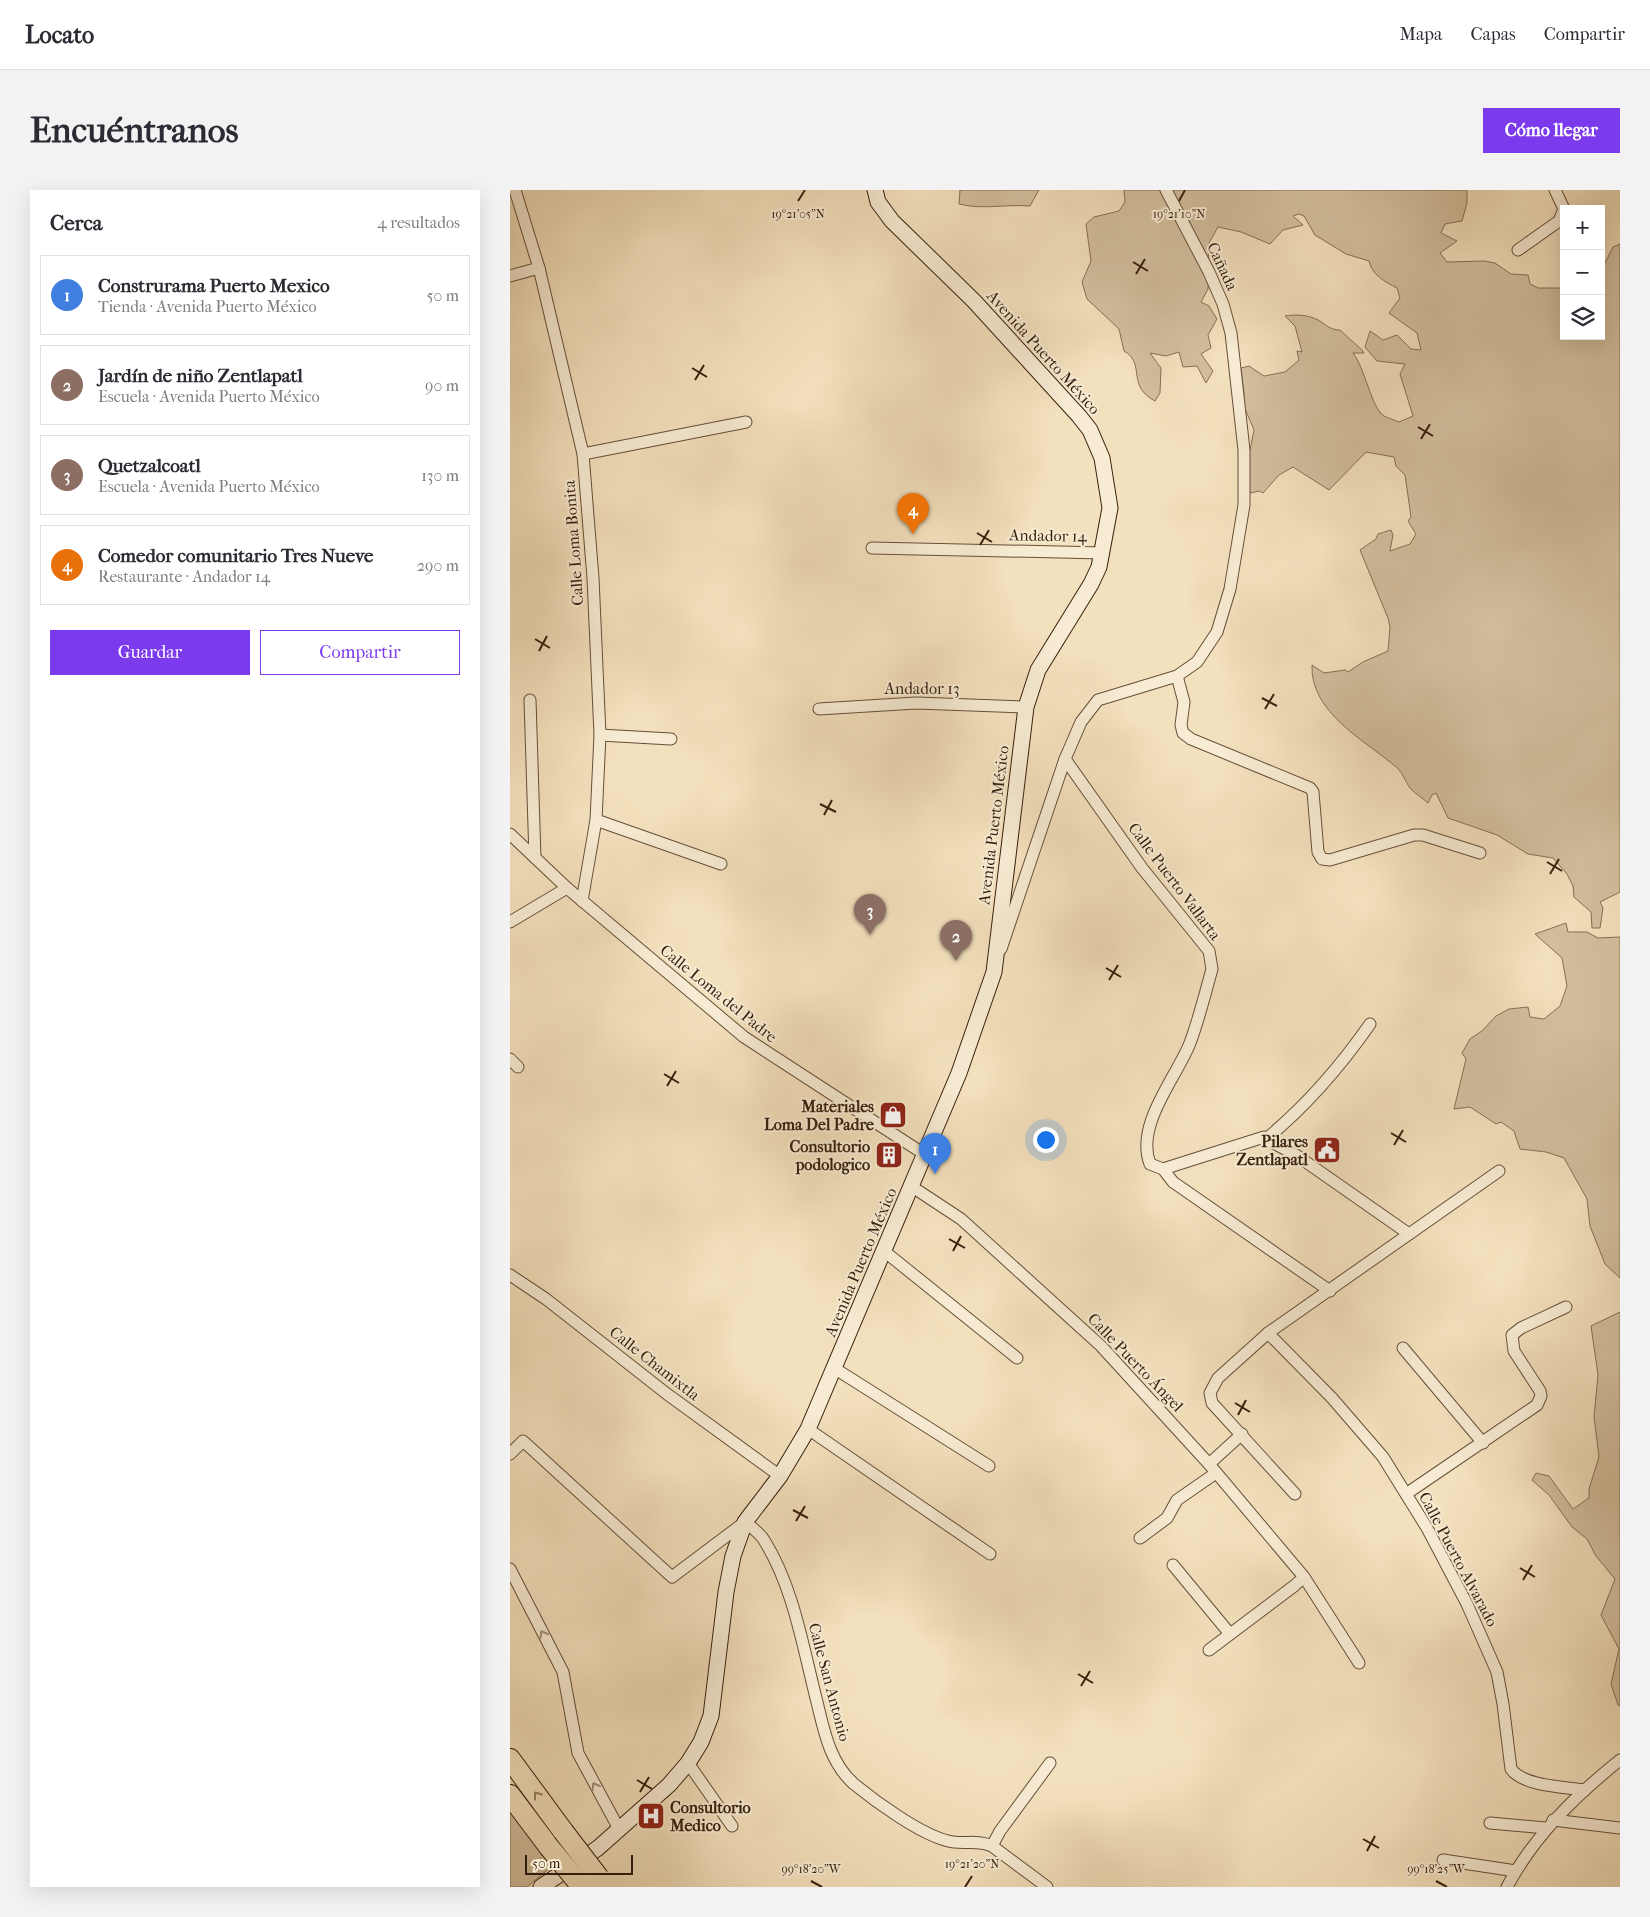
<!DOCTYPE html>
<html lang="es">
<meta charset="utf-8">
<style>
body{margin:0;font-family:"IM FELL French Canon",serif;background:#f2f2f3;color:#2b2b33}
.controls{position:absolute;right:15px;top:15px;display:grid;overflow:hidden;border-radius:0px;box-shadow:0 5px 20px #0002}
.controls button{width:45px;height:45px;display:grid;place-items:center;padding:0;border:0;border-bottom:1px solid #e1e1e2;background:#fff;color:#2b2b33;font:25px sans-serif}
.scale{position:absolute;left:15px;bottom:12px;width:108px;box-sizing:border-box;padding-left:5px;border:2px solid #371f0d;border-top:0;font-size:14px;line-height:18px;white-space:nowrap;color:#371f0d;-webkit-text-stroke:4px #f7ebd3;paint-order:stroke}
.you{position:absolute;left:535px;top:949px;width:18px;height:18px;margin:-12px;border:4px solid #fff;border-radius:50%;background:#1a73e8;box-shadow:0 0 0 8px #1a73e833}
.badge{display:grid;place-items:center;width:32px;height:32px;border-radius:50%;background:#7c3aed;color:#fff;font-size:16px;font-weight:700}
.pin{position:absolute;translate:-50% -41px;filter:drop-shadow(0 1px 2px #0008)}
.pin::after{content:'';position:absolute;top:26px;width:18px;height:15px;background:inherit;clip-path:polygon(0 0,100% 0,50% 100%)}
.list{margin:0;padding:0;list-style:none}
h2{display:flex;justify-content:space-between;align-items:center;height:65px;margin:0;padding:0 20px;font-size:21px}
h2 small{font-size:16px;font-weight:400;color:#7c7c81}
.list li{display:grid;grid-template-columns:32px 1fr auto;gap:15px;align-items:center;box-sizing:border-box;height:80px;margin:0 10px 10px;padding:0 10px;border:1px solid #e1e1e2;border-radius:0px}
.list b{display:block;font-size:19px;white-space:nowrap}
.list p{margin:0;font-size:16px;white-space:nowrap;color:#7c7c81}
.list em{font-size:16px;font-style:normal;color:#7c7c81}
.actions{display:flex;gap:10px;padding:15px 20px}
.actions a{flex:1;padding:11px 0;border:1px solid #7c3aed;border-radius:0px;text-align:center;font-size:18px;color:#7c3aed}
.actions .main{background:#7c3aed;color:#fff}
.icon{flex:none;width:28px;height:28px;fill:none;stroke:currentColor;stroke-width:2;stroke-linecap:round;stroke-linejoin:round}
.map{position:relative;flex:none;width:1110px;height:1697px;overflow:hidden;border-radius:0px}
header{display:flex;align-items:center;gap:30px;box-sizing:border-box;height:70px;padding:0 25px;background:#fff;border-bottom:1px solid #e1e1e2}
header strong{font-size:24px}
nav{display:flex;gap:28px;margin-inline-start:auto;font-size:18px}
.intro{display:flex;align-items:center;justify-content:space-between;box-sizing:border-box;height:120px;padding:0 30px}
h1{margin:0;font-size:35px}
.button{padding:12px 22px;border-radius:0px;background:#7c3aed;color:#fff;font-size:18px;font-weight:700}
main{display:flex;gap:30px;padding:0 30px}
aside{flex:1;background:#fff;border-radius:0px;box-shadow:0 5px 20px #0002}
.map>svg:first-child{display:block}
.green{fill:#d3bf9e;stroke:#856f56}
.lines{fill:none;stroke-linecap:round;stroke-linejoin:round}
.minor-casing{stroke:#664f39;stroke-width:13}
.secondary-casing{stroke:#371f0d;stroke-width:17}
.motorway-casing{stroke:#371f0d;stroke-width:22}
.minor{stroke:#f7ebd3;stroke-width:11}
.secondary{stroke:#f7ebd3;stroke-width:15}
.motorway{stroke:#f3e0bc;stroke-width:20}
.motorway-bridge-casing{stroke:#371f0d;stroke-width:22;stroke-linecap:butt}
.motorway-bridge{stroke:#f3e0bc;stroke-width:20}
.oneway{stroke:#a18f7a}
.oneway2{stroke:#958064}
.ticks{fill:none;stroke:#371f0d;stroke-width:2}
.labels{text-anchor:middle;stroke-width:4;stroke-linejoin:round;paint-order:stroke}
.street-label{font-size:16px;fill:#371f0d;stroke:#f7ebd3}
.poi-label{font-size:16px;font-weight:bold;fill:#371f0d;stroke:#f7ebd3;text-anchor:end}
.ticks-label{font-size:12px;text-anchor:middle;fill:#371f0d;stroke:#f7ebd3;stroke-width:4;stroke-linejoin:round;paint-order:stroke}
</style>
<header>
<strong>Locato</strong>
<nav><a>Mapa</a><a>Capas</a><a>Compartir</a></nav>
</header>
<div class="intro"><h1>Encuéntranos</h1><a class="button">Cómo llegar</a></div>
<main>
<aside>
<h2>Cerca<small>4 resultados</small></h2>
<ul class="list">
<li><span class="badge" style="background:#3f7fe0">1</span><div><b>Construrama Puerto Mexico</b><p>Tienda · Avenida Puerto México</p></div><em>50 m</em></li>
<li><span class="badge" style="background:#8d6e63">2</span><div><b>Jardín de niño Zentlapatl</b><p>Escuela · Avenida Puerto México</p></div><em>90 m</em></li>
<li><span class="badge" style="background:#8d6e63">3</span><div><b>Quetzalcoatl</b><p>Escuela · Avenida Puerto México</p></div><em>130 m</em></li>
<li><span class="badge" style="background:#e8710a">4</span><div><b>Comedor comunitario Tres Nueve</b><p>Restaurante · Andador 14</p></div><em>290 m</em></li>
</ul>
<div class="actions"><a class="main">Guardar</a><a>Compartir</a></div>
</aside>
<div class="map">
<svg width="1110" height="1697" viewBox="0 0 1110 1697">
<rect width="100%" height="100%" fill="#f3e0bc"/>
<filter id="stains"><feTurbulence type="fractalNoise" baseFrequency=".004" numOctaves="4"/><feColorMatrix values="0 0 0 0 .2 0 0 0 0 .09 0 0 0 0 .02 0 0 0 .5 -.17"/></filter>
<radialGradient id="worn" r=".72"><stop offset=".6" stop-color="#630" stop-opacity="0"/><stop offset="1" stop-color="#630" stop-opacity=".3"/></radialGradient>
<g class="green">
<path d="M450,0H529L520,16C496,14 472,20 449,14Z"/>
<path d="M614,0H957V13L952,31L935,34L931,43L947,51L930,63L937,72L974,71L985,73L1001,84L1018,85L1020,94L1028,98H1054V146H1091V81L1103,57L1110,54V702L1090,712L1093,718L1090,738H1082L1081,722L1064,707L1063,696L1057,684L1043,668L1018,664L987,645L938,628L926,603L922,605L918,613C913,608 905,604 900,598C895,591 892,581 885,576C854,550 800,522 802,475L814,483L835,480L838,482L853,472L878,461L880,437L878,428L850,360L866,349L868,344L881,340L883,345L880,361L900,354L906,344L898,331L901,327L895,285L886,276L884,267L856,262L819,300L783,277L769,285L753,303L749,301L741,303L730,284L740,260L744,240L733,214L734,204L731,178L739,176L754,186L775,182L789,170L787,161L792,162L785,136L775,126C786,124 799,125 808,130C817,135 820,140 830,140L852,160L854,163H843C855,178 861,217 874,226C878,228 884,230 889,232L903,226L890,184L895,174L867,171L855,157L860,141L873,150L887,145L901,159L911,160L907,143L879,123L890,108L887,98C875,92 862,85 859,71L836,64L805,45L794,26L789,24L783,26L793,35L773,40L760,54L731,42L708,37L699,53L698,99L691,112L699,116L707,129L698,145L701,158L691,164L703,181L696,193L687,176L673,177L669,162L656,166L640,163L651,178L650,203L645,211C616,196 636,173 614,161L609,139L577,109L572,92L581,71L576,34L584,27L609,21L615,12Z"/>
<path d="M1056,733L1058,742H1077L1088,748L1110,747V1088L1095,1074L1080,1036L1077,1009L1054,968L1036,962L1010,959L1004,941L991,932L986,934L960,917L944,919L956,869L952,863L960,849L972,841L986,826L999,819L1018,817L1020,827L1034,829L1050,816L1057,796L1052,768L1025,744Z"/>
<path d="M1110,1122V1516L1108,1515L1101,1494L1109,1459L1091,1425L1105,1389L1086,1366L1077,1349L1062,1337L1039,1305L1022,1290L1026,1283L1039,1286L1063,1319L1079,1308V1299L1089,1267L1084,1227L1088,1185L1081,1136Z"/>
<path d="M0,1618L43,1675L17,1697H0Z"/>
</g>
<g class="lines">
<g class="minor-casing">
<g id="minor">
<path d="M5,0L29,78L73,264L83,388L90,545L86,630L72,711"/>
<path d="M1045,0L1054,19"/>
<path d="M1008,60L1049,31L1054,19"/>
<path d="M0,86L29,78"/>
<path d="M73,264L236,232"/>
<path d="M362,358L593,363"/>
<path d="M667,486L674,512L671,535L673,543L681,549L800,598L803,602L808,662L812,669L820,670L904,645H913L970,663"/>
<path d="M20,510L25,668"/>
<path d="M309,519L406,513L516,517"/>
<path d="M90,545L161,549"/>
<path d="M555,569L632,678L699,761L702,779C695,804 689,829 680,853C666,888 625,935 640,974L653,979L663,992L820,1101"/>
<path d="M86,630L211,674"/>
<path d="M0,644L57,698L234,847L414,964"/>
<path d="M0,732L57,698"/>
<path d="M491,759L555,569L571,532L588,510L667,486L687,472L707,442L720,399L734,315V260L721,143L713,114L699,82L656,0"/>
<path d="M0,869L8,877"/>
<path d="M756,949L786,965L899,1044"/>
<path d="M653,979L754,947L756,949C796,916 830,877 860,834"/>
<path d="M401,996L451,1029L591,1156L699,1274L794,1387L784,1396L699,1460"/>
<path d="M374,1061L507,1168"/>
<path d="M0,1085L36,1109L157,1204L270,1286"/>
<path d="M758,1143L822,1208L873,1267L917,1338L957,1414L987,1482L993,1514L1001,1579C1013,1596 1054,1597 1075,1600"/>
<path d="M893,1158L973,1253"/>
<path d="M324,1178L479,1276"/>
<path d="M298,1239L480,1364"/>
<path d="M0,1264L13,1251L162,1387L235,1332C241,1337 250,1343 254,1350C284,1398 293,1458 307,1512C314,1541 320,1573 344,1594C366,1612 410,1644 438,1651C453,1655 467,1649 482,1656L537,1697"/>
<path d="M699,1274L732,1244"/>
<path d="M785,1304L702,1213L700,1203L708,1188L758,1143L989,981"/>
<path d="M896,1304L1027,1215L1031,1206L1030,1201L1004,1161L1002,1145L1011,1138L1056,1117"/>
<path d="M630,1348L657,1328L667,1310L706,1283"/>
<path d="M663,1375L720,1444"/>
<path d="M0,1379L53,1482L68,1563L109,1639"/>
<path d="M794,1387L849,1473"/>
<path d="M178,1573L222,1636"/>
<path d="M1043,1630L1110,1638"/>
<path d="M980,1633L1036,1638"/>
<path d="M482,1656L490,1641L540,1573"/>
<path d="M933,1670L1006,1681"/>
<path d="M997,1697C1024,1646 1065,1606 1110,1570"/>
</g>
</g>
<g class="secondary-casing">
<path id="secondary" d="M31,1697L88,1658L159,1595L178,1573L191,1552L201,1526L216,1402L223,1366L235,1332L270,1286L298,1239L449,883L484,782L516,517L528,480L581,394L589,377L600,318L592,268L580,240L569,226L464,111L382,31L368,12L365,0"/>
</g>
<g class="motorway-casing">
<g id="motorway">
<path d="M0,1569L53,1641"/>
<path d="M0,1605L39,1657"/>
</g>
</g>
<use href="#minor" class="minor"/>
<use href="#secondary" class="secondary"/>
<use href="#motorway" class="motorway"/>
<g class="motorway-bridge-casing">
<g id="motorway-bridge">
<path d="M53,1641L89,1688"/>
<path d="M39,1657L72,1697"/>
</g>
</g>
<use href="#motorway-bridge" class="motorway-bridge"/>
</g>
<defs><path id="oneway-chevron" d="M-2-3.5L2.5 0L-2 3.5" fill="none" stroke-width="1.6" stroke-linecap="round" stroke-linejoin="round" transform="scale(1.25)"/></defs>
<g class="oneway">
<use href="#oneway-chevron" transform="translate(33 1444) rotate(-118)"/>
<use href="#oneway-chevron" transform="translate(85 1596) rotate(-119)"/>
</g>
<use class="oneway2" href="#oneway-chevron" transform="translate(27 1605) rotate(-126)"/>
<path class="ticks" d="M288,11L295,0M669,11L675,0M623,72L638,81M626,84L635,69M182,178L197,187M185,190L194,175M908,237L923,246M911,249L920,234M467,343L482,352M470,355L479,340M25,449L40,458M29,461L37,446M752,508L767,516M755,519L764,504M310,614L326,622M314,625L322,610M1037,672L1052,681M1040,684L1049,669M596,778L611,787M599,790L608,775M154,884L169,893M157,896L166,881M881,943L896,952M884,955L893,940M439,1049L455,1058M443,1061L451,1046M725,1213L740,1222M728,1225L736,1210M283,1320L298,1328M286,1331L295,1316M1010,1378L1025,1387M1013,1390L1022,1375M568,1484L583,1493M571,1496L580,1481M127,1590L142,1599M130,1602L139,1587M853,1649L869,1658M857,1661L865,1646M301,1691L312,1697M926,1691L937,1697M455,1697L462,1686"/>
<defs>
<g id="shop-square" transform="scale(1.4375)"><rect x="-9" y="-9" width="18" height="18" rx="4" fill="#8f2418" stroke="#f7ebd3"/><path d="M-5-2.5h2.3a2.7 3.5 0 0 1 5.4 0H5L5.5 6h-11ZM-1.5-2.5h3a1.5 2.3 0 0 0-3 0Z" fill="#fff"/></g>
<g id="civic-square" transform="scale(1.4375)"><rect x="-9" y="-9" width="18" height="18" rx="4" fill="#8f2418" stroke="#f7ebd3"/><path d="M-.6-6.5H3V-4.5H.6V-3L4-1V1h2V6H-6V1h2V-1L-.6-3ZM-1.2 2.5V6h2.4V2.5Z" fill="#fff"/></g>
<g id="building-square" transform="scale(1.4375)"><rect x="-9" y="-9" width="18" height="18" rx="4" fill="#8f2418" stroke="#f7ebd3"/><path d="M-4-6H4V6H1V3H-1V6H-4ZM-2.5-4.3h1.7v1.8h-1.7ZM.8-4.3h1.7v1.8H.8ZM-2.5-1h1.7V.8h-1.7ZM.8-1h1.7V.8H.8Z" fill="#fff"/></g>
<g id="hospital-square" transform="scale(1.4375)"><rect x="-9" y="-9" width="18" height="18" rx="4" fill="#8f2418" stroke="#f7ebd3"/><path d="M-5-5h3v3.5h4V-5h3V5h-3V1.5h-4V5h-3Z" fill="#fff"/></g>
</defs>
<g fill-rule="evenodd">
<use href="#shop-square" x="383" y="925"/>
<use href="#civic-square" x="817" y="960"/>
<use href="#building-square" x="379" y="965"/>
<use href="#hospital-square" x="141" y="1626"/>
</g>
<g class="labels">
<g class="street-label">
<text transform="translate(713 76) rotate(65)" y="6">Cañada</text>
<text transform="translate(534 162) rotate(48)" y="6">Avenida Puerto México</text>
<text transform="translate(538 345) rotate(1)" y="6">Andador 14</text>
<text transform="translate(63 353) rotate(-94)" y="6">Calle Loma Bonita</text>
<text x="412" y="504">Andador 13</text>
<text transform="translate(483 635) rotate(-83)" y="6">Avenida Puerto México</text>
<text transform="translate(665 691) rotate(53)" y="6">Calle Puerto Vallarta</text>
<text transform="translate(209 803) rotate(39)" y="6">Calle Loma del Padre</text>
<text transform="translate(350 1072) rotate(-67)" y="6">Avenida Puerto México</text>
<text transform="translate(626 1172) rotate(46)" y="6">Calle Puerto Ángel</text>
<text transform="translate(145 1173) rotate(38)" y="6">Calle Chamixtla</text>
<text transform="translate(949 1369) rotate(62)" y="6">Calle Puerto Alvarado</text>
<text transform="translate(320 1492) rotate(75)" y="6">Calle San Antonio</text>
</g>
<g class="poi-label">
<text x="364" y="922">Materiales<tspan x="364" dy="18">Loma Del Padre</tspan></text>
<text x="798" y="957">Pilares<tspan x="798" dy="18">Zentlapatl</tspan></text>
<text x="360" y="962">Consultorio<tspan x="360" dy="18">podologico</tspan></text>
<text x="160" y="1623" text-anchor="start">Consultorio<tspan x="160" dy="18">Medico</tspan></text>
</g>
</g>
<g class="ticks-label">
<text x="288" y="28">19°21'05"N</text>
<text x="669" y="28">19°21'10"N</text>
<text x="462" y="1678">19°21'20"N</text>
<text x="301" y="1683">99°18'20"W</text>
<text x="926" y="1683">99°18'25"W</text>
</g>
<rect width="100%" height="100%" filter="url(#stains)"/>
<rect width="100%" height="100%" fill="url(#worn)"/>
</svg>
<div class="controls">
<button>+</button>
<button>−</button>
<button><svg class="icon" aria-label="layers" viewBox="0 0 24 24"><path d="M12 4l9 5-9 5-9-5zM3 14l9 5 9-5"/></svg></button>
</div>
<div class="scale">50 m</div>
<div class="you"></div>
<div class="pin badge" style="left:425px;top:984px;background:#3f7fe0">1</div>
<div class="pin badge" style="left:446px;top:771px;background:#8d6e63">2</div>
<div class="pin badge" style="left:360px;top:745px;background:#8d6e63">3</div>
<div class="pin badge" style="left:403px;top:344px;background:#e8710a">4</div>
</div>
</main>
